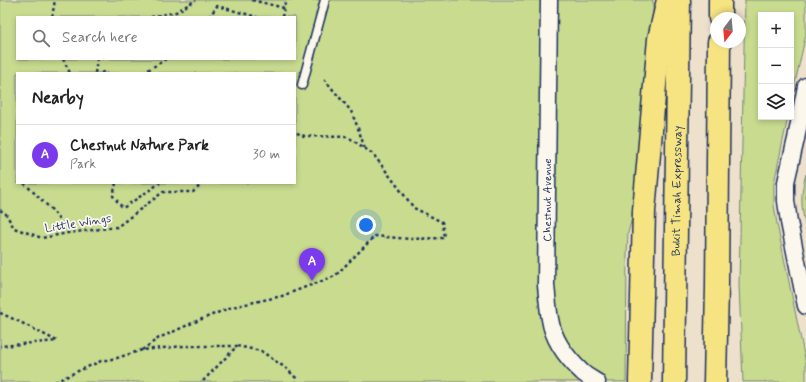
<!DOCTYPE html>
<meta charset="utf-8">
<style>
body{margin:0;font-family:Mynerve,sans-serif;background:#f6f6f6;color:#222}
.controls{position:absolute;right:12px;top:12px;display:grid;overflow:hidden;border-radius:0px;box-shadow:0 2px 6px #0003}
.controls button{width:36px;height:36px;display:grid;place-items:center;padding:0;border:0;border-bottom:1px solid #e0e0e0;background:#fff;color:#222;font:20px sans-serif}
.compass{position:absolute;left:710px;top:12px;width:36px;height:36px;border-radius:50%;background:#fff;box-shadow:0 2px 6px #0003;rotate:196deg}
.you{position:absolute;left:366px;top:225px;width:14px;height:14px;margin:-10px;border:3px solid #fff;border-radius:50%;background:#1a73e8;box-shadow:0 0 0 6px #1a73e833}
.badge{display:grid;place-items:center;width:26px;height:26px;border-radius:50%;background:#7c3aed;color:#fff;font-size:13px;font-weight:700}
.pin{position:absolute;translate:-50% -33px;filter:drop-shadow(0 1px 2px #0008)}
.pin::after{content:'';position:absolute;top:21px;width:14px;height:12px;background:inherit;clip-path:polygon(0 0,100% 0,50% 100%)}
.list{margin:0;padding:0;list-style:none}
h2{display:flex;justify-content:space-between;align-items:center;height:52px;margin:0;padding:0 16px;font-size:17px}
h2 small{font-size:13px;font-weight:400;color:#767676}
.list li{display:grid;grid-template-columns:26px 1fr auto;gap:12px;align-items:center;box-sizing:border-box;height:60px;padding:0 16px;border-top:1px solid #e0e0e0}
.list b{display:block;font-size:15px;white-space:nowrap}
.list p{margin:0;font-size:13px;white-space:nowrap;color:#767676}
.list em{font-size:13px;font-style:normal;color:#767676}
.icon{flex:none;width:22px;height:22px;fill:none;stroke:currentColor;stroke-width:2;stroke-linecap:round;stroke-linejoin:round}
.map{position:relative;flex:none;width:806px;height:382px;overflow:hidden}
.search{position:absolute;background:#fff;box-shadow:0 2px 6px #0003;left:16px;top:16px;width:280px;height:44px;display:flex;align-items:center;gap:10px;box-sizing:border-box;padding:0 14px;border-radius:0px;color:#767676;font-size:15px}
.panel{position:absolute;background:#fff;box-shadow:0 2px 6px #0003;left:16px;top:72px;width:280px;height:112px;border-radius:0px}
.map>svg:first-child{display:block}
.green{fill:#c8db8f;stroke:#728576;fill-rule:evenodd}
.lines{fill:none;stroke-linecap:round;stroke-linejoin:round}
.lane-casing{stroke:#1b2f5e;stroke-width:11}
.street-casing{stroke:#1b2f5e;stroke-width:19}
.highway-casing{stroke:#1b2f5e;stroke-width:25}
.path{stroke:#1b2f5e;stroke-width:2.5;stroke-dasharray:3 3;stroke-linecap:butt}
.lane{stroke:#fbf7ec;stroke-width:8}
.street{stroke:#fbf7ec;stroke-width:16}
.highway{stroke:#f6e381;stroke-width:22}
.labels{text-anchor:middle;stroke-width:3.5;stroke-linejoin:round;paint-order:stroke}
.street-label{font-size:12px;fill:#1b2f5e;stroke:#fbf7ec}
</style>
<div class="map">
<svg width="806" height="382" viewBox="0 0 806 382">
<rect width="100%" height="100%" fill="#eee1cc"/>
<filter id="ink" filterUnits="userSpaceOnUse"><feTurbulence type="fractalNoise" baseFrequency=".025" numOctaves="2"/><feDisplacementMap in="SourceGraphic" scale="8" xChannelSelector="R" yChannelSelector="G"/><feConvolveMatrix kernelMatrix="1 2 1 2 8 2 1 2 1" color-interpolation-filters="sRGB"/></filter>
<g filter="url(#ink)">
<g class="green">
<path d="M0,0H653L654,135L628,233L627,254L626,382H0ZM17,17H295V59H17ZM17,73H295V183H17Z"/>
<path d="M745,0H806V34L791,101V15H761V117H788L774,183V205L777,224L806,364V382H743L739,285Z"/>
<path d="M806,174V228C801,208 800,194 806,174Z"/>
</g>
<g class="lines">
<g class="lane-casing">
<path id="lane" d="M302,85L325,0"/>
</g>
<g class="street-casing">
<g id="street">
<path d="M549,0L546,285C547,296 548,308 550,319C553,339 567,358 582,372C586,376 592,379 597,382"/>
<path d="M806,86L796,139L786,182V201L789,222L806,306"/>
</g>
</g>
<g class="highway-casing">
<g id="highway">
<path d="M720,18V0"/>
<path d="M640,382L644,211L659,39L668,0"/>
<path id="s1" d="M674,382L679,0"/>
<path d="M715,382L717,286L719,42"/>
</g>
</g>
<g class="path">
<path d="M252,0L284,8"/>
<path d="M52,17L55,0"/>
<path d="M151,17L176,12L196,0"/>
<path d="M209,17L217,6L257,17"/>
<path d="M282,17L286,0"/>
<path d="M63,59L70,73"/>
<path d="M95,73L97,59"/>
<path d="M101,73L103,72L107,73"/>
<path d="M143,73L166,59"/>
<path d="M324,79L351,111L358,128L365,149"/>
<path d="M24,183L53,211L68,233"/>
<path d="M116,183L113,196L123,208L160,183"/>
<path d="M0,210L6,214L14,228L42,238L68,233L117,227L163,192H193L203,183"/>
<path d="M0,313L20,322L57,341L0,346"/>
<path d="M237,346L261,351L287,369L296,378V382"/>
<path d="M142,350L159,338L197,321L232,307L282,296L335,276L375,236L410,239L444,238L442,222L414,208L373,154L348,137L304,136L295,132"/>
<path d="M55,382L76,372L101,361L117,358L142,350L184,346H237L202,382"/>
</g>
<use href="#lane" class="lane"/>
<use href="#street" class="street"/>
<use href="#highway" class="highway"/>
</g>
</g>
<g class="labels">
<g class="street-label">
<text dy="4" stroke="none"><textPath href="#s1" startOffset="191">Bukit Timah Expressway</textPath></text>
<text transform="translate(547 200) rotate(-90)" y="4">Chestnut Avenue</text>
<text transform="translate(78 223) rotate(-9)" y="4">Little Wings</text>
</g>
</g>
</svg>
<div class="controls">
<button>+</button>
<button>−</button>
<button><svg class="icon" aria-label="layers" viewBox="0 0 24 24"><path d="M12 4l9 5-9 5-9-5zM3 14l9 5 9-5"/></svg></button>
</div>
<svg class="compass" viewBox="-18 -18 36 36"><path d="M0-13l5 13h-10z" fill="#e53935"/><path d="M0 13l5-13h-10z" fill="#767676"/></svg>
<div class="you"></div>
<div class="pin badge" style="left:312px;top:281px">A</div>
<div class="search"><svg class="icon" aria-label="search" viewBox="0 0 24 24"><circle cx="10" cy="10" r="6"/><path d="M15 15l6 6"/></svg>Search here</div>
<section class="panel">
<h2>Nearby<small></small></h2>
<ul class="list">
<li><span class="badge">A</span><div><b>Chestnut Nature Park</b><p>Park</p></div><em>30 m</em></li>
</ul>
</section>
</div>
